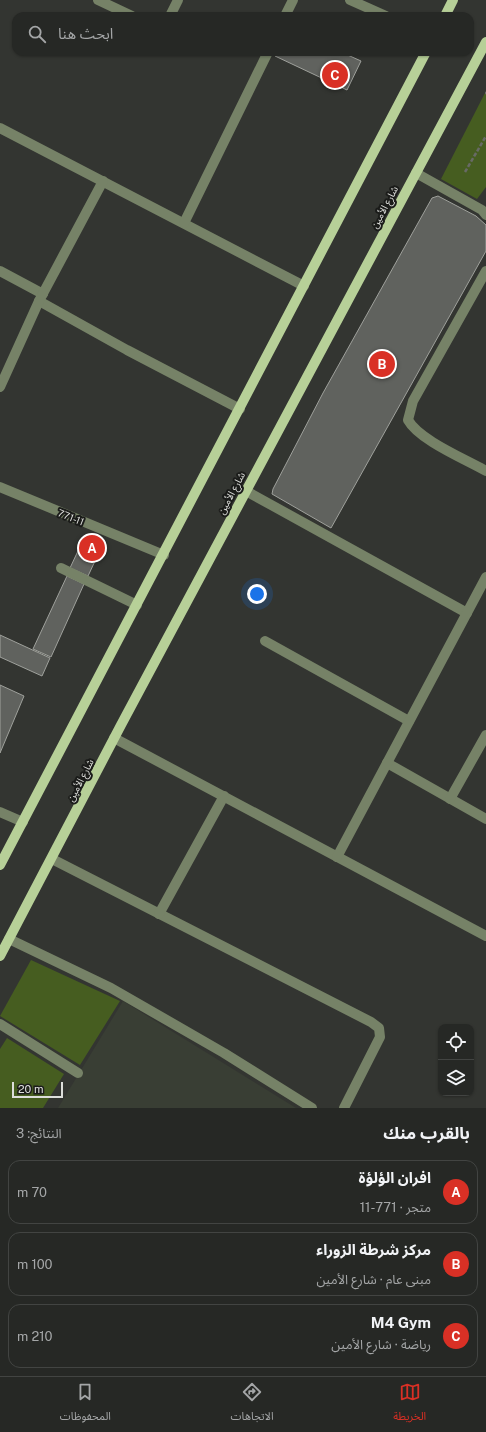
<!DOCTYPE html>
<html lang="ar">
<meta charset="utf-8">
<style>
body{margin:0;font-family:"Public Sans","Noto Sans Arabic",sans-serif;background:#323432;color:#f1f3f6;direction:rtl}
.controls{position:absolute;right:12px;bottom:12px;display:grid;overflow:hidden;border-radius:8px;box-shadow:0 1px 3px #0004}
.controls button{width:36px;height:36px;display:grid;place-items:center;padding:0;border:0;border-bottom:1px solid #424442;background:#262825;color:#f1f3f6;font:20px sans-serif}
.scale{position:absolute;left:12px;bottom:10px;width:51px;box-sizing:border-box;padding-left:4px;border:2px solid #dddedb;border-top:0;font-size:11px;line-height:14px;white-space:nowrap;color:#dddedb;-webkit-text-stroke:3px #1b1c1a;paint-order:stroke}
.you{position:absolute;left:257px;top:594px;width:14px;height:14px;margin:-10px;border:3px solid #fff;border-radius:50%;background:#1a73e8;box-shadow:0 0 0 6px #1a73e833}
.badge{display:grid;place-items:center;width:26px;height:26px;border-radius:50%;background:#d93025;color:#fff;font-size:13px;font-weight:700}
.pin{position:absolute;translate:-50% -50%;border:2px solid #fff;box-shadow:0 1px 4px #0006}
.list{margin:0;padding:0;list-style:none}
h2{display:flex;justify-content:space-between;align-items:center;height:52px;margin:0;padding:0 16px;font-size:17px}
h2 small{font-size:13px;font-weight:400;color:#a4a6a7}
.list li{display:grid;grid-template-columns:26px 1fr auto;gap:12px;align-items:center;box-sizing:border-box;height:64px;margin:0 8px 8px;padding:0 8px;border:1px solid #424442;border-radius:12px}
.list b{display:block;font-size:15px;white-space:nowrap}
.list p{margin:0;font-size:13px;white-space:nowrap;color:#a4a6a7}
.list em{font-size:13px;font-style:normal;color:#a4a6a7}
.icon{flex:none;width:22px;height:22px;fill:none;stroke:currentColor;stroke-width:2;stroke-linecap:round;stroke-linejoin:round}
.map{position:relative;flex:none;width:486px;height:1108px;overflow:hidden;direction:ltr}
.search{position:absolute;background:#262825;box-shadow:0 1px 3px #0004;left:12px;right:12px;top:12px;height:44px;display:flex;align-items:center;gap:10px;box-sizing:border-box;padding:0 14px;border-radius:12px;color:#a4a6a7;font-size:15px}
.sheet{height:268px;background:#262825}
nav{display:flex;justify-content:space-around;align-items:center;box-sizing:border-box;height:56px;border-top:1px solid #424442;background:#262825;font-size:11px;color:#a4a6a7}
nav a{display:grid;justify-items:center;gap:2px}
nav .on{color:#d93025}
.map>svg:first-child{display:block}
.built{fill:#393e34}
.green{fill:#465d20}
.building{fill:#60625e;stroke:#9fa19c}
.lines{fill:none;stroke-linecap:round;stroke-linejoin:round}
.path{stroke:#686a66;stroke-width:2.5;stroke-dasharray:4 2;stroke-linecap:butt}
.minor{stroke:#768267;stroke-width:10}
.major{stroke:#b7d098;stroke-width:10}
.labels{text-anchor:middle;stroke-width:4;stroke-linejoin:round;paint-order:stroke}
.street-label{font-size:10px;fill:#dddedb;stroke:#1b1c1a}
</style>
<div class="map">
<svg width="486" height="1108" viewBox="0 0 486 1108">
<rect width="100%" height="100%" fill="#333531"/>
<path class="built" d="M123,1001L296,1108H58Z"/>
<g class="green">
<path d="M486,91V187L477,199L441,179Z"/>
<path d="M31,960L120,1001L80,1065L0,1016Z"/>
<path d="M7,1038L64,1074L43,1108H0V1049Z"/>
</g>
<g class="building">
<path d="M277,52H341L361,61L347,90L275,56Z"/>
<path d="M438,196L476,216L486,225V251L331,528L272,494L273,489L323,393L432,198Z"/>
<path d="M85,536L103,544L88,576L70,568Z"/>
<path d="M67,576L84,584L51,657L33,649Z"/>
<path d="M0,635L50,658L42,676L0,657Z"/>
<path d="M0,685L24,696L0,753Z"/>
</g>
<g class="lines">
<g class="path">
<path d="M485,93H486"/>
<path d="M465,172L486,136"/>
</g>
<g class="minor">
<path d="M98,0L132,16"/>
<path d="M350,0L386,16"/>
<path d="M170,16L178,0"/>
<path d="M285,16L293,0"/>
<path d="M0,128L304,286"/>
<path d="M416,173L482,210L486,215"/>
<path d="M184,223L268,52"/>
<path d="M0,271L43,294"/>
<path d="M486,271L413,401L408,420C419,440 465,459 486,471"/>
<path d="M39,301L127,350L240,409"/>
<path d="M0,387L39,301L103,181"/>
<path d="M0,487L164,555"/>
<path d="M246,491L467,613"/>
<path d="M61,568L137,605"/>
<path d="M265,641L409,721"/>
<path d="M114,738L486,936"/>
<path d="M387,763L486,819"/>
<path d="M450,799L486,735"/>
<path d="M0,812L23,822"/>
<path d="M337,857L486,577"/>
<path d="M52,859L371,1022L379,1028L380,1037L344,1108"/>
<path d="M159,914L224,796"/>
<path d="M9,939L111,988L224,1053L312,1108"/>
<path d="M0,1024L78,1073"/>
</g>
<g class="major">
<path d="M445,16L453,0"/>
<path d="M0,865L426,52"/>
<path d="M0,956L121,725L486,42"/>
</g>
</g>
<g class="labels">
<g class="street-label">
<text transform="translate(384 207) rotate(-62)" y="4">شارع الأمين</text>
<text transform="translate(231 493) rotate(-62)" y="4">شارع الأمين</text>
<text transform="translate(71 517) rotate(22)" y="4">771-11</text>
<text transform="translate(80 780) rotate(-63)" y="4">شارع الأمين</text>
</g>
</g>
</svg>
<div class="controls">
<button><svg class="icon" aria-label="locate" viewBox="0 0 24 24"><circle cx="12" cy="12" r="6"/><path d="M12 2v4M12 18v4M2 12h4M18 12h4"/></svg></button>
<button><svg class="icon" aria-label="layers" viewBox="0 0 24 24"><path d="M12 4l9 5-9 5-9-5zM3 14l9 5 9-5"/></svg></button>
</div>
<div class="scale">20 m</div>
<div class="you"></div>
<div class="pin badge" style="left:92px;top:548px">A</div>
<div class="pin badge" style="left:382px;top:364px">B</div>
<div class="pin badge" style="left:335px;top:75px">C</div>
<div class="search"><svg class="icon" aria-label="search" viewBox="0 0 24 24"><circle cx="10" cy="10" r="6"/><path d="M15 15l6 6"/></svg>ابحث هنا</div>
</div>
<section class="sheet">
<h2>بالقرب منك<small>النتائج: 3</small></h2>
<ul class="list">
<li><span class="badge">A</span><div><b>افران الؤلؤة</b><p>متجر · 771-11</p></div><em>70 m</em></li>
<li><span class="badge">B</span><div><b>مركز شرطة الزوراء</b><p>مبنى عام · شارع الأمين</p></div><em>100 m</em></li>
<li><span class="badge">C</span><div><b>M4 Gym</b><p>رياضة · شارع الأمين</p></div><em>210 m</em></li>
</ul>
</section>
<nav>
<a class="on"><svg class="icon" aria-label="map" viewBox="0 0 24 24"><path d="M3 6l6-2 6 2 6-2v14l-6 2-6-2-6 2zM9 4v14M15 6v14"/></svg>الخريطة</a>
<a><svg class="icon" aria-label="directions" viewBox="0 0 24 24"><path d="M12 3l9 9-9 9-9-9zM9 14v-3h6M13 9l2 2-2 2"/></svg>الاتجاهات</a>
<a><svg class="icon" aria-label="saved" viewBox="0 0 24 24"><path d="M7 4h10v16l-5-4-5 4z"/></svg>المحفوظات</a>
</nav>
